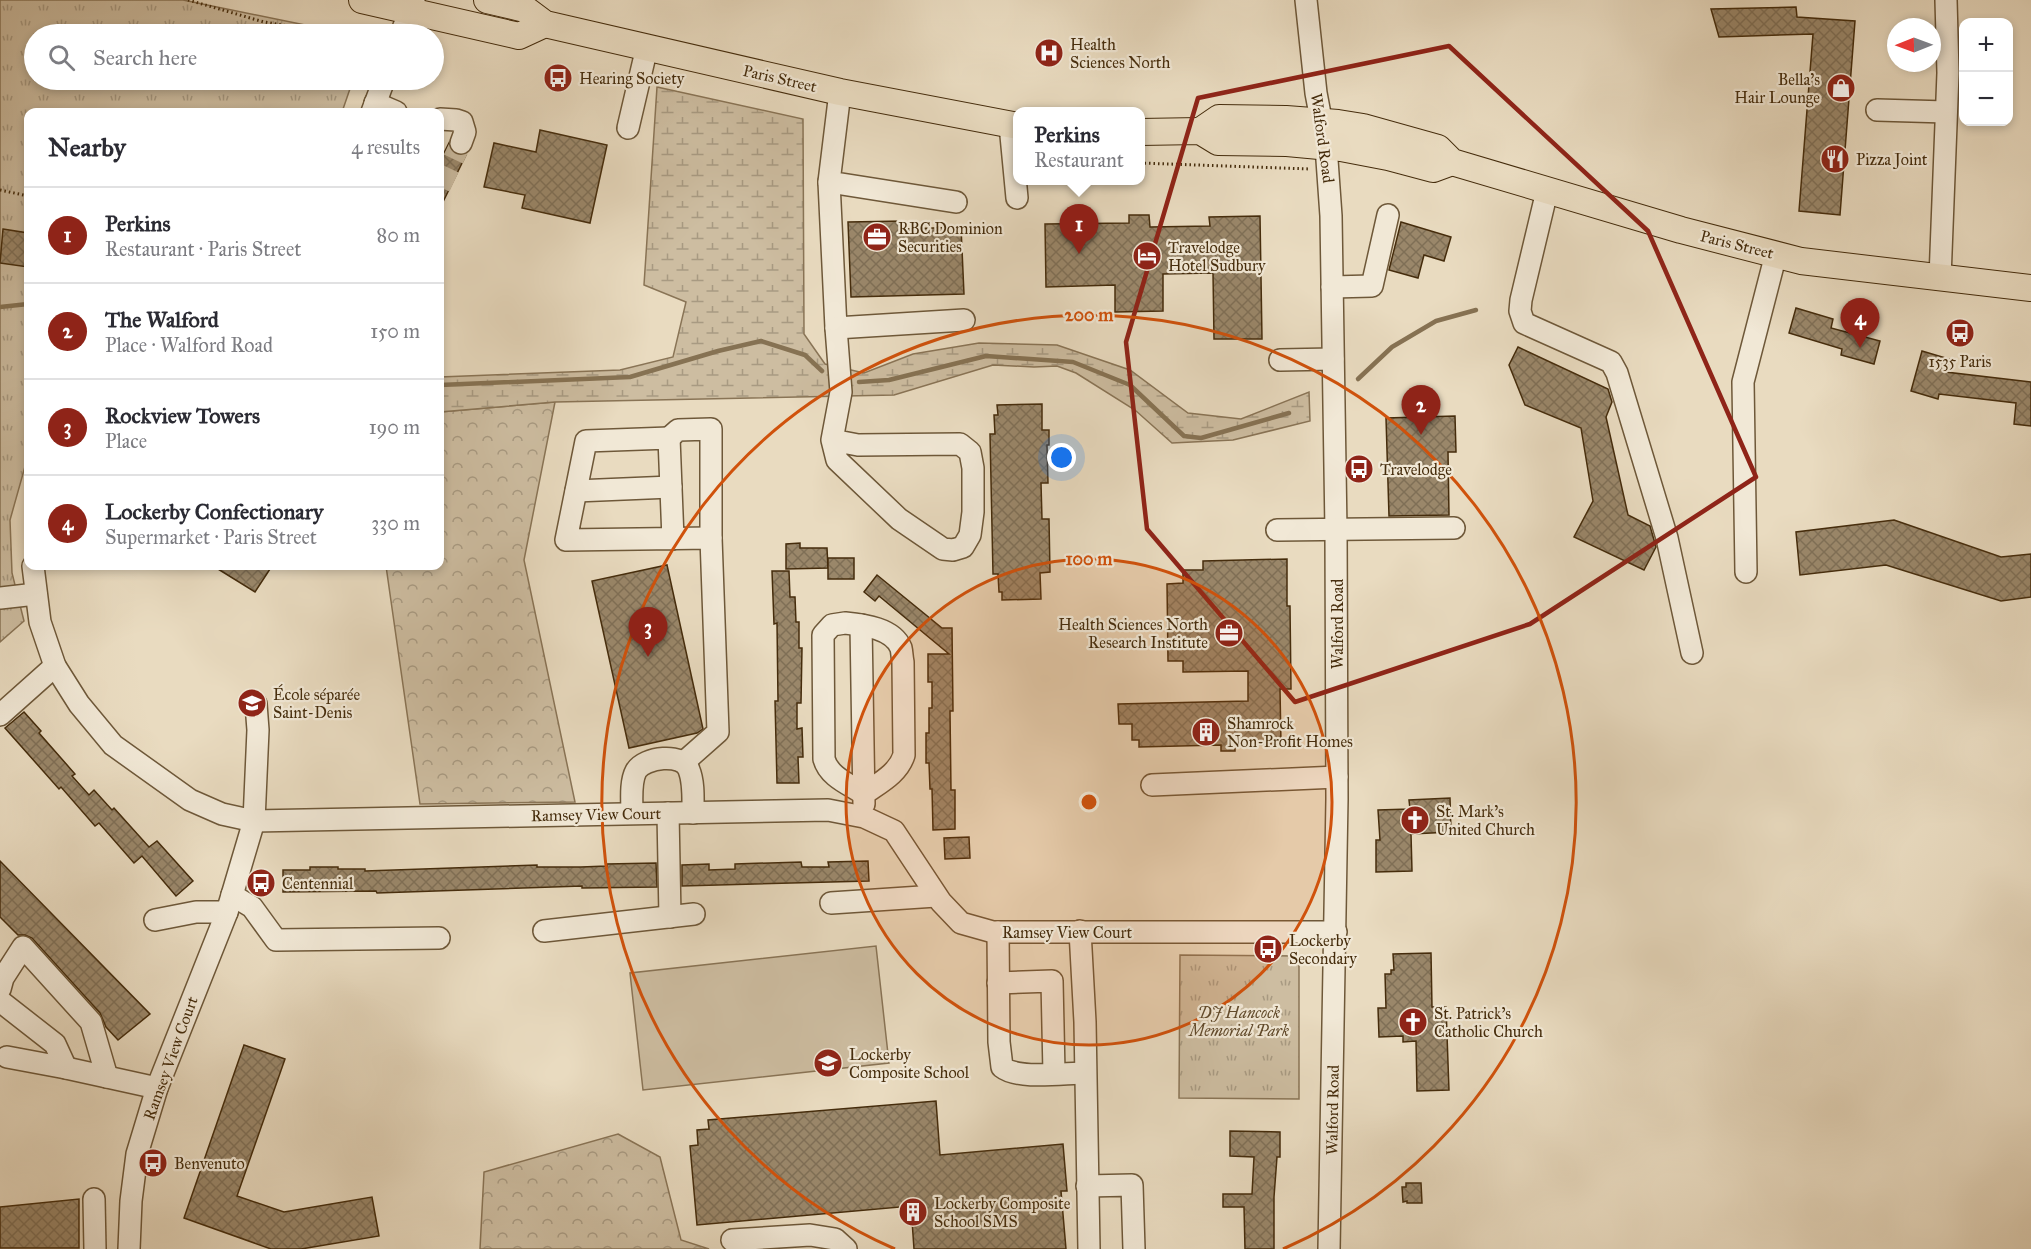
<!DOCTYPE html>
<meta charset="utf-8">
<style>
body{margin:0;font-family:"IM FELL Great Primer",serif;background:#f2f2f3;color:#2b2b33}
.controls{position:absolute;right:18px;top:18px;display:grid;overflow:hidden;border-radius:12px;box-shadow:0 3px 9px #0003}
.controls button{width:54px;height:54px;display:grid;place-items:center;padding:0;border:0;border-bottom:2px solid #e1e1e2;background:#fff;color:#2b2b33;font:30px sans-serif}
.compass{position:absolute;left:1887px;top:18px;width:54px;height:54px;border-radius:50%;background:#fff;box-shadow:0 3px 9px #0003;rotate:269deg}
.you{position:absolute;left:1062px;top:458px;width:21px;height:21px;margin:-15px;border:4px solid #fff;border-radius:50%;background:#1a73e8;box-shadow:0 0 0 9px #1a73e833}
.badge{display:grid;place-items:center;width:39px;height:39px;border-radius:50%;background:#8f2418;color:#fff;font-size:20px;font-weight:700}
.pin{position:absolute;translate:-50% -50px;filter:drop-shadow(0 2px 3px #0008)}
.pin::after{content:'';position:absolute;top:32px;width:21px;height:18px;background:inherit;clip-path:polygon(0 0,100% 0,50% 100%)}
.popup{position:absolute;left:1013px;top:107px;width:132px;height:78px;box-sizing:border-box;display:grid;place-content:center;border-radius:12px;background:#fff;filter:drop-shadow(0 2px 4px #0005);font-size:20px;white-space:nowrap;color:#7c7c81}
.popup b{font-size:22px;color:#2b2b33}
.popup::after{content:'';position:absolute;left:50%;top:100%;margin-left:-12px;border:12px solid transparent;border-top-color:#fff}
.list{margin:0;padding:0;list-style:none}
h2{display:flex;justify-content:space-between;align-items:center;height:78px;margin:0;padding:0 24px;font-size:26px}
h2 small{font-size:20px;font-weight:400;color:#7c7c81}
.list li{display:grid;grid-template-columns:39px 1fr auto;gap:18px;align-items:center;box-sizing:border-box;height:96px;padding:0 24px;border-top:2px solid #e1e1e2}
.list b{display:block;font-size:22px;white-space:nowrap}
.list p{margin:0;font-size:20px;white-space:nowrap;color:#7c7c81}
.list em{font-size:20px;font-style:normal;color:#7c7c81}
.icon{flex:none;width:33px;height:33px;fill:none;stroke:currentColor;stroke-width:2;stroke-linecap:round;stroke-linejoin:round}
.map{position:relative;flex:none;width:2031px;height:1249px;overflow:hidden}
.search{position:absolute;background:#fff;box-shadow:0 3px 9px #0003;left:24px;top:24px;width:420px;height:66px;display:flex;align-items:center;gap:15px;box-sizing:border-box;padding:0 21px;border-radius:33px;color:#7c7c81;font-size:22px}
.panel{position:absolute;background:#fff;box-shadow:0 3px 9px #0003;left:24px;top:108px;width:420px;height:462px;border-radius:12px}
.map>svg:first-child{display:block}
.grass{fill:#cdbda1;stroke:#897456;stroke-width:1.5}
.forest{fill:url(#forest-crowns);stroke:#897456;stroke-width:1.5}
.wetland{fill:url(#wetland-marsh);stroke:#897456;stroke-width:1.5}
.park{fill:url(#park-tufts);stroke:#897456;stroke-width:1.5}
.lines{fill:none;stroke-linecap:round;stroke-linejoin:round}
.stream{stroke:#867253;stroke-width:4.5}
.building{fill:url(#building-cross-hatch);stroke:#452c0c;stroke-width:1.5}
.minor-tunnel{stroke:#c8b89c;stroke-width:21;stroke-dasharray:21 10;stroke-linecap:butt}
.minor-casing{stroke:#6e5839;stroke-width:24}
.major-casing{stroke:#452c0c;stroke-width:28}
.path{stroke:#452c0c;stroke-width:3;stroke-dasharray:1.5 3;stroke-linecap:butt}
.minor{stroke:#f1e8d6;stroke-width:21}
.major{stroke:#e9dbc0;stroke-width:26}
.marked{fill:none;stroke:#8f2418;stroke-width:4.5;stroke-linejoin:round}
.ring{fill:none;stroke:#d0520c;stroke-width:3}
.labels{text-anchor:middle;stroke-width:4.5;stroke-linejoin:round;paint-order:stroke}
.poi-label{font-size:16px;fill:#452c0c;stroke:#f1e8d6;text-anchor:start}
.street-label{font-size:16px;fill:#452c0c;stroke:#f1e8d6}
.park-label{font-size:16px;font-style:italic;fill:#60492a;stroke:#f1e8d6}
.centre{fill:#d0520c;stroke:#f1e8d6;stroke-width:3}
.ring-label{font-size:18px;text-anchor:middle;font-weight:bold;fill:#d0520c;stroke:#f1e8d6;stroke-width:4.5;stroke-linejoin:round;paint-order:stroke}
</style>
<div class="map">
<svg width="2031" height="1249" viewBox="0 0 2031 1249">
<defs>
<pattern id="forest-crowns" width="20" height="18" patternUnits="userSpaceOnUse" patternTransform="scale(1.5)"><rect width="20" height="18" fill="#cdbda1"/><path d="M2 6a3 3 0 1 1 6 0M12 15a3 3 0 1 1 6 0" fill="none" stroke="#a89a82"/></pattern>
<pattern id="wetland-marsh" width="20" height="14" patternUnits="userSpaceOnUse" patternTransform="scale(1.5)"><rect width="20" height="14" fill="#cdbda1"/><path d="M1 5h8M5 5V1M11 12h8M15 12V8" fill="none" stroke="#a89a82"/></pattern>
<pattern id="park-tufts" width="24" height="20" patternUnits="userSpaceOnUse" patternTransform="scale(1.5)"><rect width="24" height="20" fill="#cdbda1"/><path d="M3 7l-1-3M5 7V3M7 7l1-3M15 17l-1-3M17 17v-4M19 17l1-3" fill="none" stroke="#a89a82"/></pattern>
<pattern id="building-cross-hatch" width="8" height="8" patternUnits="userSpaceOnUse" patternTransform="scale(1.5)"><rect width="8" height="8" fill="#9a876a"/><path d="M0 0l8 8M0 8l8-8" fill="none" stroke="#7f6f56"/></pattern>
</defs>
<rect width="100%" height="100%" fill="#e9dbc0"/>
<filter id="stains"><feTurbulence type="fractalNoise" baseFrequency=".00333" numOctaves="4"/><feColorMatrix values="0 0 0 0 .2 0 0 0 0 .09 0 0 0 0 .02 0 0 0 .5 -.17"/></filter>
<radialGradient id="worn" r=".72"><stop offset=".6" stop-color="#630" stop-opacity="0"/><stop offset="1" stop-color="#630" stop-opacity=".3"/></radialGradient>
<path class="grass" d="M876,946L889,1063L643,1090L630,973Z"/>
<g class="forest">
<path d="M555,402L524,560L575,802L420,804L386,566H440V412Z"/>
<path d="M618,1134L660,1157L681,1240L709,1249H480L484,1172Z"/>
</g>
<path class="wetland" d="M657,87L803,119L804,334L825,364L864,373L913,354L979,343L1057,345L1130,370L1188,413L1241,419L1309,392L1310,421L1233,440L1172,443L1135,410L1076,373L1057,366L1034,367L993,365L894,395L555,402L440,412V377L620,370L673,357L686,302L644,285Z"/>
<g class="park">
<path d="M0,0H183L349,34H34V80H353L342,112H28V456L10,520L12,573L24,621L0,642Z"/>
<path d="M1180,955L1299,956V1099L1179,1098Z"/>
</g>
<g class="lines">
<g class="stream">
<path d="M0,307L28,304"/>
<path d="M1358,379L1392,347L1436,321L1476,310"/>
<path d="M859,382L889,380L986,356L1073,362L1130,385L1184,436L1201,438L1289,413"/>
<path d="M440,385L630,377L718,351L761,341L805,355L822,371"/>
</g>
</g>
<g class="building">
<path d="M1796,7L1797,17L1855,21L1840,215L1799,211L1813,34L1719,37L1711,9Z"/>
<path d="M540,130L607,145L590,223L522,208L525,195L484,187L494,143L536,152Z"/>
<path d="M449,143L451,151L456,155H466L440,208V161Z"/>
<path d="M1129,215H1149L1150,227L1210,226L1209,217L1260,216L1262,339H1214L1213,273L1163,274V311L1115,312V285L1046,287L1045,224L1129,223Z"/>
<path d="M904,221L905,229L961,227L964,294L851,297L848,222Z"/>
<path d="M1401,222L1451,237L1444,261L1424,255L1418,278L1389,270Z"/>
<path d="M3,229L28,233V267L0,263Z"/>
<path d="M1796,308L1833,319L1831,328L1880,341L1874,364L1841,355L1842,349L1789,333Z"/>
<path d="M1518,347L1608,389L1612,402L1606,417L1628,515L1650,526L1656,547L1644,570L1574,537L1593,501L1581,428L1525,405L1509,365Z"/>
<path d="M1922,351L1949,359L1946,372L2031,382V426L2014,424L2016,403L1939,394L1938,399L1911,391Z"/>
<path d="M1042,404V430H1049V445H1047L1048,483H1041L1042,519H1049L1050,572L1040,573L1041,599L1002,600V592H999L998,574H993L990,434H995L994,415H998L997,405Z"/>
<path d="M1455,416L1456,452H1448L1449,515L1389,516L1386,418Z"/>
<path d="M1894,520L2001,557L2031,554V597L2001,601L1886,565L1800,575L1796,532Z"/>
<path d="M800,543V548H827L828,568L786,569V544Z"/>
<rect x="828" y="558" width="26" height="21"/>
<path d="M1287,559V606H1290L1291,689H1280L1281,744L1235,745V751H1221V745L1139,747V740H1132V724H1119L1118,704L1248,701V671L1183,672V661H1168L1167,584L1183,583V570H1203V561Z"/>
<path d="M667,565L703,729L697,733L629,748L592,581Z"/>
<path d="M213,566H272L255,592Z"/>
<path d="M772,571H789L790,597H795L796,622H799V648H802L801,703H797V729L802,728L803,757H798L799,783H777L775,701H778L777,623L774,624Z"/>
<path d="M877,575L942,628H952L953,711H950L951,790H955V829L933,830L932,789H930L929,763H926V733H929V708H932V682H928V654H949L879,596L875,601L864,592Z"/>
<path d="M24,712L41,731L39,733L75,774L72,776L89,795L94,790L112,810L114,808L149,847L157,841L193,881L176,896L142,856L134,863L99,823L95,826L61,787L59,789L5,728Z"/>
<path d="M1450,798L1451,832L1411,834L1412,871L1376,872V840H1380L1378,810L1410,809L1409,800Z"/>
<path d="M969,837L970,858L945,859L944,838Z"/>
<path d="M0,861L150,1014L118,1040L106,1027L100,1013L32,938L25,935H18L0,917Z"/>
<path d="M868,861L869,881L682,886V865L709,864V870L735,869V864L801,862L802,867H829L828,862Z"/>
<path d="M656,863L657,887L582,888V886L377,893L376,891L283,892V870H310V867H338V869H365V871L537,865V867H581L607,866V864Z"/>
<path d="M1431,953L1432,1007H1446L1449,1090L1417,1091L1416,1041L1403,1042V1036L1379,1037L1378,1008H1386L1385,974H1391V970H1394L1393,954Z"/>
<path d="M244,1045L285,1059L237,1196L284,1212L372,1197L379,1236L301,1249H271L184,1218Z"/>
<path d="M936,1101L940,1155L1063,1144L1067,1191H1061L1066,1249H914L911,1206L697,1225L690,1146L698,1145L697,1130L709,1129L708,1120Z"/>
<path d="M1230,1131L1280,1132V1157H1277L1274,1197V1249H1245L1244,1207H1223V1194H1252L1254,1157L1230,1156Z"/>
<path d="M1406,1183H1421L1422,1203H1407V1201L1403,1202L1402,1187H1406Z"/>
<path d="M79,1199V1248H0V1207Z"/>
</g>
<g class="lines">
<path class="minor-tunnel" d="M440,187L461,143"/>
<g class="minor-casing">
<g id="minor">
<path d="M1306,0L1316,93L1326,146L1331,216L1336,531L1337,799L1329,1249"/>
<path d="M401,34L414,0"/>
<path d="M840,92L829,182L956,202"/>
<path d="M375,103L396,112"/>
<path d="M1877,110L1946,112"/>
<path d="M372,112L384,80"/>
<path d="M440,119L456,120L462,122L465,132L461,143"/>
<path d="M1010,125L1017,198"/>
<path d="M628,128L647,47"/>
<path d="M829,182L836,328L964,320"/>
<path d="M1547,191L1521,300L1520,311L1524,323L1611,362L1617,373L1667,538L1692,653"/>
<path d="M1940,278L1948,73L1946,0"/>
<path d="M1332,287L1372,286L1388,215"/>
<path d="M1280,360L1333,359"/>
<path d="M669,438L678,430L711,429V538"/>
<path d="M832,440L858,445L960,444L970,452L973,468V512L970,535L963,547L953,550L943,549L899,519L837,460L832,440L841,392L836,328"/>
<path d="M576,491L671,487"/>
<path d="M1277,530L1454,528"/>
<path d="M673,539L669,438L586,441L566,540L711,538L718,732L684,762"/>
<path d="M33,566L40,622L55,666L79,704L113,745L190,800L222,814L254,821L828,810L864,817L894,831L941,902L961,923L993,932H1336"/>
<path d="M1746,572L1743,382L1776,254"/>
<path d="M0,598L36,594"/>
<path d="M845,623C864,625 893,628 901,648C902,652 902,658 903,662L904,755C898,774 879,783 864,794C849,784 829,777 824,759L823,635L832,625Z"/>
<path d="M861,625L864,804"/>
<path d="M0,715L55,666"/>
<path d="M1152,785L1337,777"/>
<path d="M632,813C632,801 630,782 636,771C644,757 683,752 689,770C694,782 693,799 693,813"/>
<path d="M668,813L670,917"/>
<path d="M232,895L252,907L276,940L439,938"/>
<path d="M831,903L936,896"/>
<path d="M155,920L196,912H227"/>
<path d="M544,931L694,914"/>
<path d="M1080,931L1085,1022L1089,1249"/>
<path d="M998,932L999,1042L1002,1067C1018,1080 1064,1073 1085,1073"/>
<path d="M998,983L1052,981L1054,1073"/>
<path d="M0,989L3,978L23,947L91,1022L107,1077"/>
<path d="M0,1001L55,1044L66,1068"/>
<path d="M7,1057L66,1068L157,1088"/>
<path d="M1087,1186L1132,1185L1134,1249"/>
<path d="M94,1199L95,1249"/>
<path d="M732,1240L810,1235L835,1239L846,1249"/>
<path d="M129,1249L131,1201L137,1154L157,1088L227,912L254,821L258,730L256,704"/>
</g>
</g>
<g class="major-casing">
<g id="major">
<path d="M362,0L519,36L545,24"/>
<path d="M487,0L525,9L545,24L840,92L1018,126"/>
<path d="M1200,131L1219,118L1286,119L1338,123L1363,127L1438,148L1452,162L1681,230L1801,261L2031,288"/>
<path d="M1140,132L1200,131L1218,142L1287,143L1341,148L1388,157L1433,169L1452,162"/>
</g>
</g>
<g class="path">
<path d="M188,0L264,22L337,34"/>
<path d="M1140,163L1310,169"/>
<path d="M0,190L28,196"/>
</g>
<use href="#minor" class="minor"/>
<use href="#major" class="major"/>
</g>
<path class="marked" d="M1449,46L1648,231L1756,477L1530,624L1295,702L1147,529L1126,342L1198,98Z"/>
<circle cx="1089" cy="802" r="243" fill="#d0520c" fill-opacity=".12"/>
<g class="ring">
<circle cx="1089" cy="802" r="243"/>
<path d="M895 1249A487 487 0 1 1 1283 1249"/>
</g>
<defs>
<g id="hospital-disc" transform="scale(1.5)"><circle r="9.5" fill="#8f2418" stroke="#f1e8d6"/><path d="M-5-5h3v3.5h4V-5h3V5h-3V1.5h-4V5h-3Z" fill="#fff"/></g>
<g id="bus-disc" transform="scale(1.5)"><circle r="9.5" fill="#8f2418" stroke="#f1e8d6"/><path d="M-5-6H5V4H4V6H2V4H-2V6H-4V4H-5ZM-3.5-4V0h7V-4ZM-3.5 1.2v1.5H-2V1.2ZM2 1.2v1.5H3.5V1.2Z" fill="#fff"/></g>
<g id="shop-disc" transform="scale(1.5)"><circle r="9.5" fill="#8f2418" stroke="#f1e8d6"/><path d="M-5-2.5h2.3a2.7 3.5 0 0 1 5.4 0H5L5.5 6h-11ZM-1.5-2.5h3a1.5 2.3 0 0 0-3 0Z" fill="#fff"/></g>
<g id="restaurant-disc" transform="scale(1.5)"><circle r="9.5" fill="#8f2418" stroke="#f1e8d6"/><path d="M-5-6h1v4h1v-4h1v4h1v-4h1v5L-1.5 .5V6h-2V.5L-5-1ZM5-6V6H3V1.5H1.5Q1.5-4 5-6Z" fill="#fff"/></g>
<g id="office-disc" transform="scale(1.5)"><circle r="9.5" fill="#8f2418" stroke="#f1e8d6"/><path d="M-6-3h4V-5.5h4V-3h4V5H-6ZM-1-4.5V-3h2v-1.5ZM-6 0V1H6V0Z" fill="#fff"/></g>
<g id="hotel-disc" transform="scale(1.5)"><circle r="9.5" fill="#8f2418" stroke="#f1e8d6"/><path d="M-6-4.5h1.5V1H6V5H4.5V3h-9V5H-6ZM-4 0a1.8 1.8 0 1 1 3.6 0ZM.5 0V-2.5h3Q6-2.5 6 0Z" fill="#fff"/></g>
<g id="school-disc" transform="scale(1.5)"><circle r="9.5" fill="#8f2418" stroke="#f1e8d6"/><path d="M0-5L7-2L0 1L-7-2ZM-4 1L0 2.5L4 1V4Q0 6-4 4Z" fill="#fff"/></g>
<g id="building-disc" transform="scale(1.5)"><circle r="9.5" fill="#8f2418" stroke="#f1e8d6"/><path d="M-4-6H4V6H1V3H-1V6H-4ZM-2.5-4.3h1.7v1.8h-1.7ZM.8-4.3h1.7v1.8H.8ZM-2.5-1h1.7V.8h-1.7ZM.8-1h1.7V.8H.8Z" fill="#fff"/></g>
<g id="church-disc" transform="scale(1.5)"><circle r="9.5" fill="#8f2418" stroke="#f1e8d6"/><path d="M-1.2-6h2.4v3.5h3.3v2.4h-3.3V6h-2.4V-.1h-3.3v-2.4h3.3Z" fill="#fff"/></g>
</defs>
<g fill-rule="evenodd">
<use href="#hospital-disc" x="1049" y="53"/>
<use href="#bus-disc" x="558" y="78"/>
<use href="#shop-disc" x="1841" y="88"/>
<use href="#restaurant-disc" x="1835" y="159"/>
<use href="#office-disc" x="877" y="237"/>
<use href="#hotel-disc" x="1147" y="256"/>
<use href="#bus-disc" x="1960" y="333"/>
<use href="#bus-disc" x="1359" y="469"/>
<use href="#office-disc" x="1229" y="633"/>
<use href="#school-disc" x="252" y="703"/>
<use href="#building-disc" x="1206" y="732"/>
<use href="#church-disc" x="1415" y="820"/>
<use href="#bus-disc" x="261" y="883"/>
<use href="#bus-disc" x="1268" y="949"/>
<use href="#church-disc" x="1413" y="1022"/>
<use href="#school-disc" x="828" y="1063"/>
<use href="#bus-disc" x="153" y="1163"/>
<use href="#building-disc" x="913" y="1212"/>
</g>
<g class="labels">
<g class="poi-label">
<text x="1070" y="50">Health<tspan x="1070" dy="18">Sciences North</tspan></text>
<text x="579" y="84">Hearing Society</text>
<text x="1820" y="85" text-anchor="end">Bella’s<tspan x="1820" dy="18">Hair Lounge</tspan></text>
<text x="1856" y="165">Pizza Joint</text>
<text x="898" y="234">RBC Dominion<tspan x="898" dy="18">Securities</tspan></text>
<text x="1168" y="253">Travelodge<tspan x="1168" dy="18">Hotel Sudbury</tspan></text>
<text x="1960" y="367" text-anchor="middle">1535 Paris</text>
<text x="1380" y="475">Travelodge</text>
<text x="1208" y="630" text-anchor="end">Health Sciences North<tspan x="1208" dy="18">Research Institute</tspan></text>
<text x="273" y="700">École séparée<tspan x="273" dy="18">Saint-Denis</tspan></text>
<text x="1227" y="729">Shamrock<tspan x="1227" dy="18">Non-Profit Homes</tspan></text>
<text x="1436" y="817">St. Mark’s<tspan x="1436" dy="18">United Church</tspan></text>
<text x="282" y="889">Centennial</text>
<text x="1289" y="946">Lockerby<tspan x="1289" dy="18">Secondary</tspan></text>
<text x="1434" y="1019">St. Patrick's<tspan x="1434" dy="18">Catholic Church</tspan></text>
<text x="849" y="1060">Lockerby<tspan x="849" dy="18">Composite School</tspan></text>
<text x="174" y="1169">Benvenuto</text>
<text x="934" y="1209">Lockerby Composite<tspan x="934" dy="18">School SMS</tspan></text>
</g>
<g class="street-label">
<text transform="translate(780 78) rotate(13)" y="6">Paris Street</text>
<text transform="translate(1323 138) rotate(82)" y="6">Walford Road</text>
<text transform="translate(1737 244) rotate(14)" y="6">Paris Street</text>
<text transform="translate(1337 624) rotate(-90)" y="6">Walford Road</text>
<text transform="translate(596 814) rotate(-1)" y="6">Ramsey View Court</text>
<text x="1067" y="938">Ramsey View Court</text>
<text transform="translate(170 1058) rotate(-70)" y="6">Ramsey View Court</text>
<text transform="translate(1332 1110) rotate(-89)" y="6">Walford Road</text>
</g>
<g class="park-label">
<text x="1239" y="1018">DJ Hancock<tspan x="1239" dy="18">Memorial Park</tspan></text>
</g>
</g>
<circle cx="1089" cy="802" r="9" class="centre"/>
<g class="ring-label">
<text x="1089" y="321">200 m</text>
<text x="1089" y="565">100 m</text>
</g>
<rect width="100%" height="100%" filter="url(#stains)"/>
<rect width="100%" height="100%" fill="url(#worn)"/>
</svg>
<div class="controls">
<button>+</button>
<button>−</button>
</div>
<svg class="compass" viewBox="-18 -18 36 36"><path d="M0-13l5 13h-10z" fill="#e53935"/><path d="M0 13l5-13h-10z" fill="#7c7c81"/></svg>
<div class="you"></div>
<div class="pin badge" style="left:1079px;top:254px">1</div>
<div class="popup"><b>Perkins</b>Restaurant</div>
<div class="pin badge" style="left:1421px;top:435px">2</div>
<div class="pin badge" style="left:648px;top:657px">3</div>
<div class="pin badge" style="left:1860px;top:348px">4</div>
<div class="search"><svg class="icon" aria-label="search" viewBox="0 0 24 24"><circle cx="10" cy="10" r="6"/><path d="M15 15l6 6"/></svg>Search here</div>
<section class="panel">
<h2>Nearby<small>4 results</small></h2>
<ul class="list">
<li><span class="badge">1</span><div><b>Perkins</b><p>Restaurant · Paris Street</p></div><em>80 m</em></li>
<li><span class="badge">2</span><div><b>The Walford</b><p>Place · Walford Road</p></div><em>150 m</em></li>
<li><span class="badge">3</span><div><b>Rockview Towers</b><p>Place</p></div><em>190 m</em></li>
<li><span class="badge">4</span><div><b>Lockerby Confectionary</b><p>Supermarket · Paris Street</p></div><em>330 m</em></li>
</ul>
</section>
</div>
